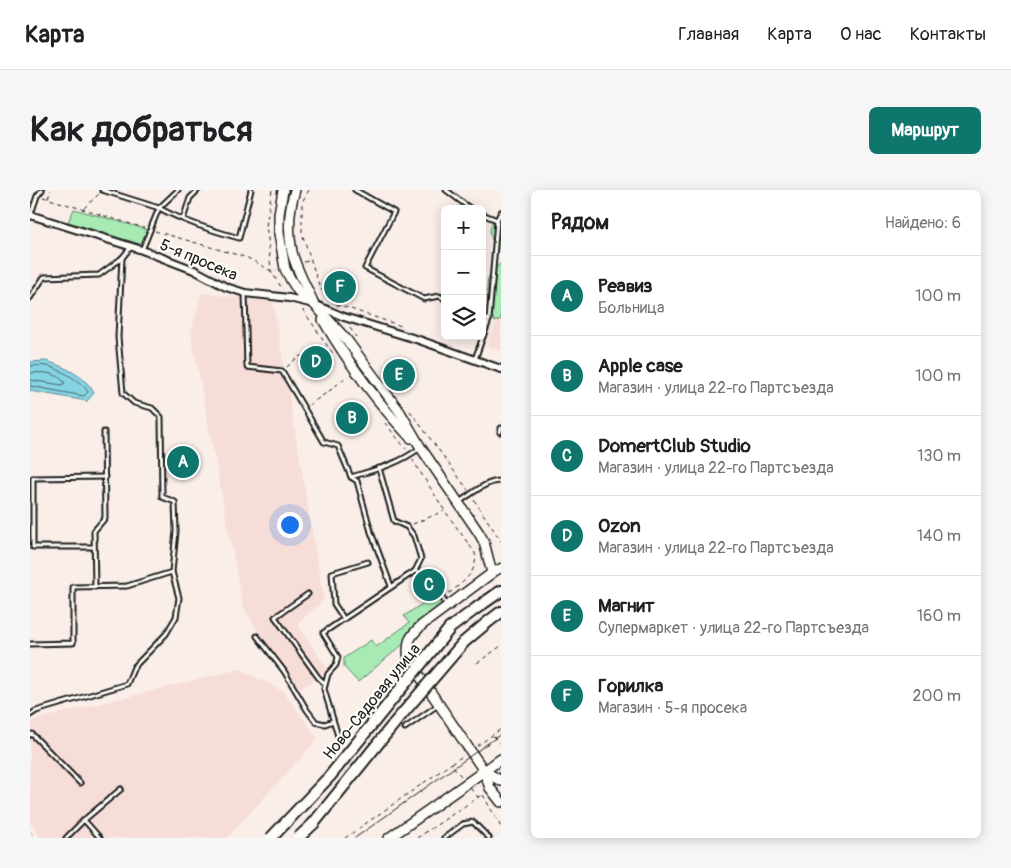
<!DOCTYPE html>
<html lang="ru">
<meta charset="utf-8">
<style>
body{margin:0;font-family:Pangolin,sans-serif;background:#f6f6f6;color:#202124}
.controls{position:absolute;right:15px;top:15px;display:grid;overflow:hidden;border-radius:8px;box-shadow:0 2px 12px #0003}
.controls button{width:45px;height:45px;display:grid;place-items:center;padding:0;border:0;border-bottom:1px solid #e0e0e0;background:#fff;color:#202124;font:25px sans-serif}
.you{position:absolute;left:259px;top:334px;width:18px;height:18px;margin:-12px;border:4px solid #fff;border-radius:50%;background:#1a73e8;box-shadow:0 0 0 8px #1a73e833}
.badge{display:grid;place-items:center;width:32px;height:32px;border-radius:50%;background:#0f766e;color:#fff;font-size:16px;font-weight:700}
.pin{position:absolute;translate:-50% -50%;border:2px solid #fff;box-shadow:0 1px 5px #0006}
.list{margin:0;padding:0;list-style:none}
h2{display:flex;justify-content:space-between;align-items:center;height:65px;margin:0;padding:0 20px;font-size:21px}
h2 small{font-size:16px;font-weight:400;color:#757577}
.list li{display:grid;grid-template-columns:32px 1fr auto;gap:15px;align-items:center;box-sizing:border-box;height:80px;padding:0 20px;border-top:1px solid #e0e0e0}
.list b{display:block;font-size:19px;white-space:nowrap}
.list p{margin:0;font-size:16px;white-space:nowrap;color:#757577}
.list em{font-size:16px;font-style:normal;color:#757577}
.icon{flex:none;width:28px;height:28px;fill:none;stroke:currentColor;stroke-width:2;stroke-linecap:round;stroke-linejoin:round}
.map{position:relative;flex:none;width:471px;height:648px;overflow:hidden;border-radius:8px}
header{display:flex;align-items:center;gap:30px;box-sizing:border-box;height:70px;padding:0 25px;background:#fff;border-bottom:1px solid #e0e0e0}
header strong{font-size:24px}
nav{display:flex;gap:28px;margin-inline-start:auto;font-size:18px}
.intro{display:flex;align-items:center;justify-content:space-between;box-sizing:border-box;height:120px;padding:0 30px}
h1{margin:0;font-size:35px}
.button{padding:12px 22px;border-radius:8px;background:#0f766e;color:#fff;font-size:18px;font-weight:700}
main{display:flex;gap:30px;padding:0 30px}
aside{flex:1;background:#fff;border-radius:8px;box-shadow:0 2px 12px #0003}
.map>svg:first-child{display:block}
.built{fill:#f7ddd8}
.green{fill:#a7eab4;stroke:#628368}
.water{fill:#86d4e3;stroke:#5c8a93}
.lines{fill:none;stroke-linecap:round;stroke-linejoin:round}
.shore{stroke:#46666c;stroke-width:1}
.service-casing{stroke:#1c1c1c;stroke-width:7}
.minor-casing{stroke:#1c1c1c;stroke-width:10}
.tertiary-casing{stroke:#1c1c1c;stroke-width:11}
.secondary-casing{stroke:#1c1c1c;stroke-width:12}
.primary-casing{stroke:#1c1c1c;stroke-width:14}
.path{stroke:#1c1c1c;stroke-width:1;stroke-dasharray:4 4;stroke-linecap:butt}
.service{stroke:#fdfcf7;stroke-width:3}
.minor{stroke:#fdfcf7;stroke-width:6}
.tertiary{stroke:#fdfcf7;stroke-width:8}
.secondary{stroke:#fdfcf7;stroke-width:9}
.primary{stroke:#fdfcf7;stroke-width:10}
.tram{stroke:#1c1c1c;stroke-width:1}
.primary-bridge-casing{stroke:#1c1c1c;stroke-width:14;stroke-linecap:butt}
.primary-bridge{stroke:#fdfcf7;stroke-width:10}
.labels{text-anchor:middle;stroke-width:4.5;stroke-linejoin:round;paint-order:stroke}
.street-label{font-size:16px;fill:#1c1c1c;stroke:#fdfcf7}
</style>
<header>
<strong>Карта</strong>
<nav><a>Главная</a><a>Карта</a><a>О нас</a><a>Контакты</a></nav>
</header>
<div class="intro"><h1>Как добраться</h1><a class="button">Маршрут</a></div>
<main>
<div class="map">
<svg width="471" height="648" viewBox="0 0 471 648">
<rect width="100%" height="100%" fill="#faeee9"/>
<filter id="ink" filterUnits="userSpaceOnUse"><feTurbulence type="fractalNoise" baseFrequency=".02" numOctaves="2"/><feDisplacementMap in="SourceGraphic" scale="10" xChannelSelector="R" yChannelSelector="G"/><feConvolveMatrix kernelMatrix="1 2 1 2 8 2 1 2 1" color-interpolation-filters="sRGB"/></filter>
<g filter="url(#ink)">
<g class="built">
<path d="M171,103L243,112L294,410L267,434L299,481L264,503L213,416L161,144Z"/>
<path d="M471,122V161L458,156Z"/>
<path d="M210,479L254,502L288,549L197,648H11L0,633V531Z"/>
</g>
<g class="green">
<path d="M44,19L119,40L116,52L110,54L38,32Z"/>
<path d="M471,21V60C456,50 457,32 471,21Z"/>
<path d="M471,73V129L465,132C459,123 455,99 458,89C460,83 466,77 471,73Z"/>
<path d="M405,405L414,420L328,492L314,477V468L341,450L346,457L379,433L374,426Z"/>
</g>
<path class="water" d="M16,171C33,176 56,186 64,203L57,211L0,201V172Z"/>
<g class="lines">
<g class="shore">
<path d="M0,176C5,176 11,175 17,176C28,178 53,192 58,202L54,206L0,196"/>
<path d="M0,183C13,182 27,182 35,193L32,195L0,190"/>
</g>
<g class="service-casing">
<g id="service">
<path d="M72,0L129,18L112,60"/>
<path d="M148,0L129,18C155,32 181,40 209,48L221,0"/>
<path d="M325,0L364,22L335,78L394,109L409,106L415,109"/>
<path d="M416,0L441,19"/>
<path d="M1,24L7,6L12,0"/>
<path d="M452,24L467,30"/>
<path d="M153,29L160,8L168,0"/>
<path d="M215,103L217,177L252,181L294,252L308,256L321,287"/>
<path d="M0,108L14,87L69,85L92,68L101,57"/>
<path d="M452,127L459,130"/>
<path d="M445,169L459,130L467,30L471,22"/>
<path d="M470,242L471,238"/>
<path d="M429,312C442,304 455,291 471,291"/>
<path d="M64,357H3V288L75,287"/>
<path d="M385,381L400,387L416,414"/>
<path d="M361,396L341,342L327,291L321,287C347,279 367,275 390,258"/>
<path d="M65,397L64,341L75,328L74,242"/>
<path d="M278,404L245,427L288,487L294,493"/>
<path d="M314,429L304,414L302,383L338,372"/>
<path d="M227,446L254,481L277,520L286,532L295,534L303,531"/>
<path d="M0,454L43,453V397L97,396L142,382L146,341L145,312L132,307L131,227L122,218L104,213L93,203L88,147L92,68"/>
<path d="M0,525L6,521L97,494L104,477L136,444L146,427L149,408L142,382"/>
<path d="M375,538L408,515"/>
<path d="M0,545L2,544L50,593"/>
<path d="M308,546L294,499L298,484L306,475L308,467L293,443L385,381L391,369L384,346L377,337L364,331L349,278"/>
<path d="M54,630L70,648"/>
<path d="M36,648L54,630L91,599"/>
<path d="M414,648L433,634L443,632L459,648"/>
</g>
</g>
<g class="minor-casing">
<path id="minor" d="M0,25L112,60L164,80L196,97L215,103L259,108L284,114L314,127L389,150L471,179"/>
</g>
<g class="tertiary-casing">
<path id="tertiary" d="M462,383L471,378"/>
</g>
<g class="secondary-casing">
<g id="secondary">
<path d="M253,0L249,24V43L255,79L261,90L268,101L284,114L316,149L370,222L391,258L449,343L454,352L462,383L392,435C379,447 376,452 379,470L454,581L460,598L471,612"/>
<path d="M265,0C259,19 258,42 262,62C266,79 276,96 283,112"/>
<path d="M293,130C318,172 347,213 381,248"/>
<path d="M454,581L471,591"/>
<path d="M359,648L471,569"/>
</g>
</g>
<g class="primary-casing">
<g id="primary">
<path d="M448,417L471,401"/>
<path d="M459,431L471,422"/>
</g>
</g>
<g class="path">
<path d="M242,0L236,36L238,48L241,81L253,100"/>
<path d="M279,0L272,12V43L290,98L308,117"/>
<path d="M13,7L114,38"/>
<path d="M18,8L21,0"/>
<path d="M54,18L69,4"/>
<path d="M125,41L218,68L241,81L246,80"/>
<path d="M274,72L282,70"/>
<path d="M306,114L374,137"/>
<path d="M273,120L303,164"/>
<path d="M320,138L326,147"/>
<path d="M257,177L268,167L291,160L297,155"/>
<path d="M279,215L302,199L317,186"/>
<path d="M380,221L438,300"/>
<path d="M355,233L376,259"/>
<path d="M382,269L415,321L445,363C449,382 431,394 418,404"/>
<path d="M444,310L471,351"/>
<path d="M383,334L414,321"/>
<path d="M447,473L471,456"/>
<path d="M463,546L471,554"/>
<path d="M447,556L471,539"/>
<path d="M431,586L421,574L434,565"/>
<path d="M441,599L448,607"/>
<path d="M453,605L471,637"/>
<path d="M0,642L4,648"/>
<path d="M315,648L422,573"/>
<path d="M387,648L453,604"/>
</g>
<use href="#service" class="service"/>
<use href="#minor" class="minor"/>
<use href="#tertiary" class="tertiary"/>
<use href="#secondary" class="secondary"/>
<use href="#primary" class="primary"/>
<path class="tram" d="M325,648L471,544"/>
<g class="primary-bridge-casing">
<g id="primary-bridge">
<path d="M241,648L300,586L420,438L448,417"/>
<path d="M268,648L283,634L367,530L434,452L459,431"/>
</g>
</g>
<use href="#primary-bridge" class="primary-bridge"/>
</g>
</g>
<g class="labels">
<g class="street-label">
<text transform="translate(169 69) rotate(23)" y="6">5-я просека</text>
<text transform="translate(341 511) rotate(-51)" y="6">Ново-Садовая улица</text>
</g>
</g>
</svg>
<div class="controls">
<button>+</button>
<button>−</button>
<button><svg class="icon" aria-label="layers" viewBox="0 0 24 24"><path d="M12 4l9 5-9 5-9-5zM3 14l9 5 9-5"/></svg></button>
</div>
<div class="you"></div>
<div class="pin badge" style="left:153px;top:272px">A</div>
<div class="pin badge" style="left:322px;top:228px">B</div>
<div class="pin badge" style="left:399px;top:395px">C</div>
<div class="pin badge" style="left:286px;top:172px">D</div>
<div class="pin badge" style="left:369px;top:185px">E</div>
<div class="pin badge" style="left:310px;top:97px">F</div>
</div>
<aside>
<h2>Рядом<small>Найдено: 6</small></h2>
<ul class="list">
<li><span class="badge">A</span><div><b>Реавиз</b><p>Больница</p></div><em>100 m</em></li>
<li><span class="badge">B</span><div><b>Apple case</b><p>Магазин · улица 22-го Партсъезда</p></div><em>100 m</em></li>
<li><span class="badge">C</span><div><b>DomertClub Studio</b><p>Магазин · улица 22-го Партсъезда</p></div><em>130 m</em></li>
<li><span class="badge">D</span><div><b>Ozon</b><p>Магазин · улица 22-го Партсъезда</p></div><em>140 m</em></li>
<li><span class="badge">E</span><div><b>Магнит</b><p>Супермаркет · улица 22-го Партсъезда</p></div><em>160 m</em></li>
<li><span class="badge">F</span><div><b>Горилка</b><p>Магазин · 5-я просека</p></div><em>200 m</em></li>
</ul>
</aside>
</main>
